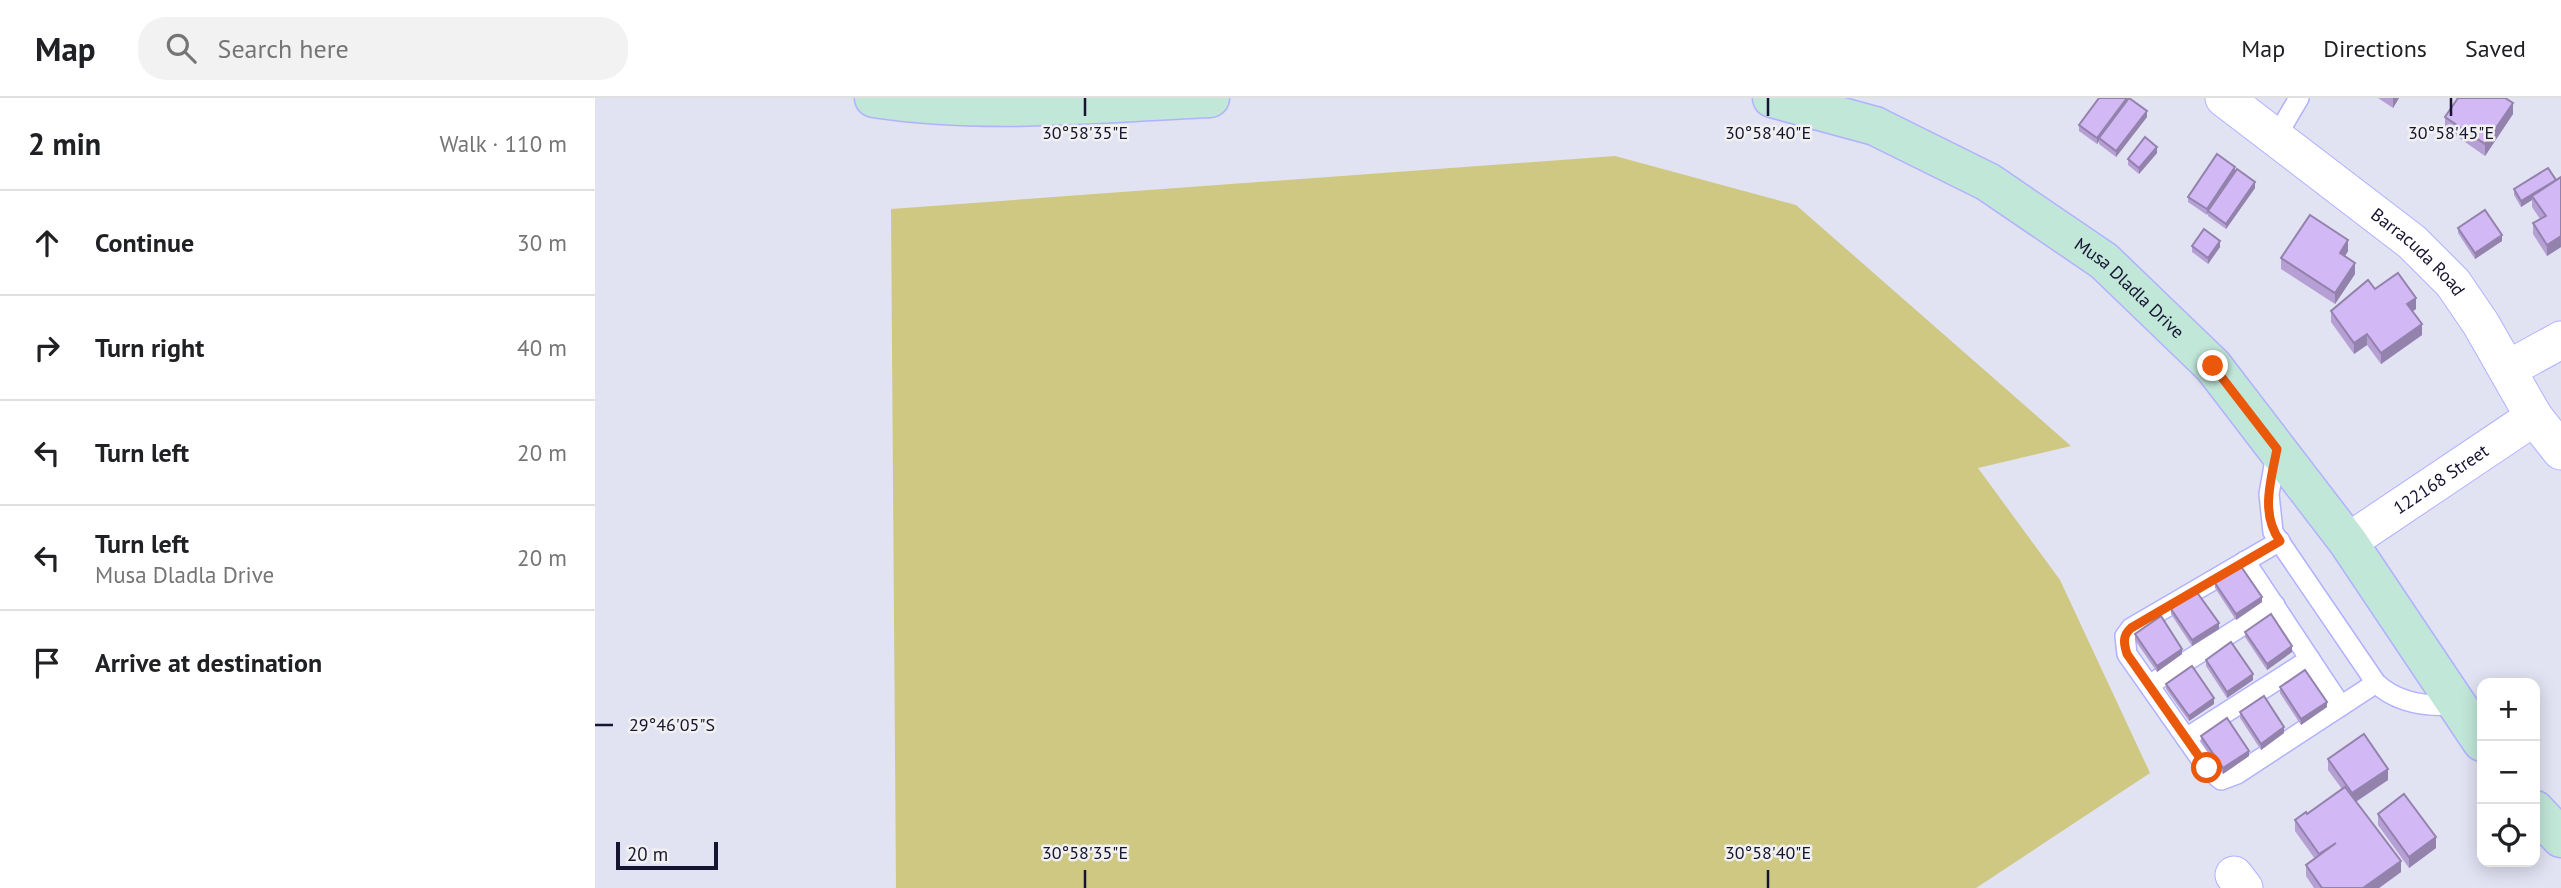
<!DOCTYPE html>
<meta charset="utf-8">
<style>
body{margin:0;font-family:"PT Sans",sans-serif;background:#f2f2f2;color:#202124}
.controls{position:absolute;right:21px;bottom:21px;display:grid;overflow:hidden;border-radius:14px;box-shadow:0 4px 18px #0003}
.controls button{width:63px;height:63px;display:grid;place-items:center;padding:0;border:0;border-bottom:2px solid #e0e0e0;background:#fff;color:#202124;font:35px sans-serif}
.scale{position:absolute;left:21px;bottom:18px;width:102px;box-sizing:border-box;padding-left:7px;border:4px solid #161430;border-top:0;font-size:19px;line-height:24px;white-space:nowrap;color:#161430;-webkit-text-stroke:5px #f1f1f1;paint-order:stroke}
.stop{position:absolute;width:21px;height:21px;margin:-16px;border:5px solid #ea580c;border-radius:50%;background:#fff}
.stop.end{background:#ea580c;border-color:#fff;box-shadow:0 2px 7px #0008}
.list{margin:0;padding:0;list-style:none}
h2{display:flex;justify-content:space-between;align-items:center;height:91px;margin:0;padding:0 28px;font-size:30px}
h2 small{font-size:23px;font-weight:400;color:#757577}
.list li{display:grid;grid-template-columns:46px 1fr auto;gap:21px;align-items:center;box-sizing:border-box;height:105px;padding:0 28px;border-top:2px solid #e0e0e0}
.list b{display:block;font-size:26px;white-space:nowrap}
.list p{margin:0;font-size:23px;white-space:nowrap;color:#757577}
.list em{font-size:23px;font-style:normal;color:#757577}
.icon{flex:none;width:38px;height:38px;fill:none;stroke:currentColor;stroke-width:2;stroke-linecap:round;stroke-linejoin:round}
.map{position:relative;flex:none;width:1966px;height:790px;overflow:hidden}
header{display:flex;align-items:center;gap:42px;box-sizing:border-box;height:98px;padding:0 35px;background:#fff;border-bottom:2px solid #e0e0e0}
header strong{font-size:33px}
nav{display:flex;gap:38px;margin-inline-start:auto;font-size:24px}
.search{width:490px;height:63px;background:#f2f2f2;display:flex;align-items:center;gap:18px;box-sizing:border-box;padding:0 24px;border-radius:28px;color:#757577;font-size:26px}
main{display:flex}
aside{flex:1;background:#fff}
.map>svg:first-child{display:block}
.green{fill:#cfc882}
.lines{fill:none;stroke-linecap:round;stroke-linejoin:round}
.lane-casing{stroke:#b1b1ff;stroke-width:22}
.street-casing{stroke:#b1b1ff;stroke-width:39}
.secondary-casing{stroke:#b1b1ff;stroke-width:41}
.lane{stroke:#fff;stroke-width:19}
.street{stroke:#fff;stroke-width:37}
.secondary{stroke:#c1e7d9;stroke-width:38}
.wall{fill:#b59fd4}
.shaded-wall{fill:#9382ac}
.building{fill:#d2b9f6;stroke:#9382ac;stroke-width:2}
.route{stroke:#ea580c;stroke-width:9}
.ticks{fill:none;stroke:#161430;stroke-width:2.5}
.labels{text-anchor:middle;stroke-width:5;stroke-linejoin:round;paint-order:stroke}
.street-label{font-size:18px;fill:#161430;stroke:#f1f1f1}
.ticks-label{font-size:18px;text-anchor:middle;fill:#161430;stroke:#f1f1f1;stroke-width:5;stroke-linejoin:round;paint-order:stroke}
</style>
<header>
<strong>Map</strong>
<div class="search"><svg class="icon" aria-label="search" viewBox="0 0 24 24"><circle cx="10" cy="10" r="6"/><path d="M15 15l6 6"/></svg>Search here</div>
<nav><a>Map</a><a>Directions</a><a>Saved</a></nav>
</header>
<main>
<aside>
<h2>2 min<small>Walk · 110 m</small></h2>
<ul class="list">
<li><svg class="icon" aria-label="ahead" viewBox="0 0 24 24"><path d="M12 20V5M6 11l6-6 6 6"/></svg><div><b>Continue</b></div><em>30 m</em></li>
<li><svg class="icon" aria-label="right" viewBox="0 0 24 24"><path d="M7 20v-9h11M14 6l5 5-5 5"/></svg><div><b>Turn right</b></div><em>40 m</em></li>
<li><svg class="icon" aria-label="left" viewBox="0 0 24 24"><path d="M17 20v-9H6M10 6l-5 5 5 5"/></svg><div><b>Turn left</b></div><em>20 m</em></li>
<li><svg class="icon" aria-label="left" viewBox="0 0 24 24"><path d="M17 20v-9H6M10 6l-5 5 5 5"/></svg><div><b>Turn left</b><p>Musa Dladla Drive</p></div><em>20 m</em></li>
<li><svg class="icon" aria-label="arrive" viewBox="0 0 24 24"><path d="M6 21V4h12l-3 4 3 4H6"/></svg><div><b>Arrive at destination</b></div></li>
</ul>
</aside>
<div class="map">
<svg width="1966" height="790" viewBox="0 0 1966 790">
<rect width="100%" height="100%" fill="#e1e2f2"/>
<path class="green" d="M1020,58L1201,107L1476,348L1383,370L1465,482L1555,675L1381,790H301L296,111Z"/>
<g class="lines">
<g class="lane-casing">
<g id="lane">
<path d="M1681,39L1704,0"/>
<path d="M1682,351L1674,396L1678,434L1781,585C1802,605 1833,609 1861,607"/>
<path d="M1685,443L1536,530L1530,538L1532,556L1612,670L1626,682L1642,676L1781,585"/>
<path d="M1650,463L1746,608"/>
<path d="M1554,587L1680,507"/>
<path d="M1591,640L1715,561"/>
</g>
</g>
<g class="street-casing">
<g id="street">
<path id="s1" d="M1629,0L1817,144L1858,185L1886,226L1939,319L1966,353"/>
<path d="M1913,271L1966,242"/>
<path id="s2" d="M1753,444L1939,319"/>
<path d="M1639,777L1649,790"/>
</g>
</g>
<g class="secondary-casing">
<g id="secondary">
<path d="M279,0C390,17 504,5 615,0"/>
<path id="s3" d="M1177,0L1280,28L1393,84L1509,163L1618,268L1753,444L1887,644"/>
<path d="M1940,712L1966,740"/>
</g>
</g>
<use href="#lane" class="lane"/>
<use href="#street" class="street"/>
<use href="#secondary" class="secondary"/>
</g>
<g class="wall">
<path d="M1783,0H1804L1798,10Z"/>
<path d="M1532,3L1552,19L1521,59L1504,46V43L1502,46L1484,33V27Z"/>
<path d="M1918,16L1890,58L1850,30V19Z"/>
<path d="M1562,55L1544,76L1533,67V61Z"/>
<path d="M1640,73L1660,90L1631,131L1613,118V115L1612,117L1593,104V99Z"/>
<path d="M1966,79V149L1952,158L1938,136V125L1945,121L1937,109V102L1926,109L1919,97V91L1961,82Z"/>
<path d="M1863,130L1907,143L1880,161L1863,135Z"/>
<path d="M1597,148L1625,149L1613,166L1597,154Z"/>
<path d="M1753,153L1750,158L1760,176L1740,206L1686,171V160Z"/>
<path d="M1780,191L1821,211L1818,213L1827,237L1786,266L1772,247L1759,256L1736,224V213Z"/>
<path d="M1620,485L1667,504L1641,522L1620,490Z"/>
<path d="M1576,511L1624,531L1597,548L1576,516Z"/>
<path d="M1650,534L1697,554L1672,572L1650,539Z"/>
<path d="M1540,536L1587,556L1562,574L1540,542Z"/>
<path d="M1611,562L1658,582L1632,600L1611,568Z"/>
<path d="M1571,586L1619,606L1594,623L1571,591Z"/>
<path d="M1685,589L1732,609L1706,627L1685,595Z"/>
<path d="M1645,614L1689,635L1666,652L1645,620Z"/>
<path d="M1606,638L1654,658L1628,676L1606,644Z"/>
<path d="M1733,661L1793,682L1761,704L1806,774L1784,790H1719L1711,778V767L1720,761L1700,733V722L1712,716L1747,691L1733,672Z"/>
<path d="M1783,716L1841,750L1814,770L1783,727Z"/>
</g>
<g class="shaded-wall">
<path d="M1532,0V6L1504,40V43L1502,46V40Z"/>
<path d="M1798,0H1804L1798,10Z"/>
<path d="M1918,5V16L1890,58V46Z"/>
<path d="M1552,13V19L1521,59V53Z"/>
<path d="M1562,49V55L1544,76V70Z"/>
<path d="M1640,69V75L1613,113L1612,117V111Z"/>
<path d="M1961,82L1937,98V102L1926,109V103Z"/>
<path d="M1660,84V90L1631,131V126Z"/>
<path d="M1907,137V143L1880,161V155Z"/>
<path d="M1966,138V149L1952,158V147Z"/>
<path d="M1753,142V153L1745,166V155Z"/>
<path d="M1625,143V149L1613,166V160Z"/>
<path d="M1760,165V176L1740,206V195Z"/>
<path d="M1821,200V211L1812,217V206Z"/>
<path d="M1827,226V237L1786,266V255Z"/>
<path d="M1772,236V247L1759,256V245Z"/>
<path d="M1667,499V504L1641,522V516Z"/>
<path d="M1624,525V531L1597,548V542Z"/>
<path d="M1697,548V554L1672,572V566Z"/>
<path d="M1587,551V556L1562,574V568Z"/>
<path d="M1658,576V582L1632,600V594Z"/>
<path d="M1619,600V606L1594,623V618Z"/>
<path d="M1732,604V609L1706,627V621Z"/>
<path d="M1689,629V635L1666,652V646Z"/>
<path d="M1654,653V658L1628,676V670Z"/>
<path d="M1793,671V682L1757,706V695Z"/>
<path d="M1841,739V750L1814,770V759Z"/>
<path d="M1806,763V774L1784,790H1768Z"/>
</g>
<g class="building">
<path d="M1504,0H1532L1502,40L1484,27Z"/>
<path d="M1534,0L1552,13L1521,53L1504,40Z"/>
<path d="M1863,0H1910L1918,5L1890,46L1850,19Z"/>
<path d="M1550,39L1562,49L1544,70L1533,61Z"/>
<path d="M1622,56L1640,69L1612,111L1593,99Z"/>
<path d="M1953,70L1961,82L1926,103L1919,91Z"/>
<path d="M1642,71L1660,84L1631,126L1613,113Z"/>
<path d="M1966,79V138L1952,147L1938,125L1951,118L1937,98Z"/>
<path d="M1890,112L1907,137L1880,155L1863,130Z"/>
<path d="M1715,117L1753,142L1745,155L1760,165L1740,195L1686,160Z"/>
<path d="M1609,131L1625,143L1613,160L1597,148Z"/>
<path d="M1803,175L1821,200L1812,206L1827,226L1786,255L1772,236L1759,245L1736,213L1773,182L1780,191Z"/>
<path d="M1645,467L1667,499L1641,516L1620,485Z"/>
<path d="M1601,493L1624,525L1597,542L1576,511Z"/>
<path d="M1676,516L1697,548L1672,566L1650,534Z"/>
<path d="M1566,518L1587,551L1562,568L1540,536Z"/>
<path d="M1636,544L1658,576L1632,594L1611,562Z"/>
<path d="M1597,568L1619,600L1594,618L1571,586Z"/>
<path d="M1710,572L1732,604L1706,621L1685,589Z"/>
<path d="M1669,598L1689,629L1666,646L1645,614Z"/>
<path d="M1632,620L1654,653L1628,670L1606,638Z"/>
<path d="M1769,636L1793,671L1757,695L1733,661Z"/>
<path d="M1750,689L1806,763L1768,790H1727L1711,767L1741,745L1724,756L1700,722L1711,714L1712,716Z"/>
<path d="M1809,696L1841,739L1814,759L1783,716Z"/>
</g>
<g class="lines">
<path class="route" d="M1612,670L1532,556C1529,546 1527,538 1536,530L1685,443C1665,416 1676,382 1682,351L1618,268"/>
</g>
<path class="ticks" d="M490,0V18M1173,0V18M1856,0V18M0,627H18M490,772V790M1173,772V790"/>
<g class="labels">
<g class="street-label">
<text dy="6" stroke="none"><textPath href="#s1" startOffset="248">Barracuda Road</textPath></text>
<text dy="6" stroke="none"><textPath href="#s3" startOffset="410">Musa Dladla Drive</textPath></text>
<text dy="6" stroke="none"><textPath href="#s2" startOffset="112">122168 Street</textPath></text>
</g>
</g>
<g class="ticks-label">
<text x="490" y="41">30°58'35"E</text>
<text x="1173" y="41">30°58'40"E</text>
<text x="1856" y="41">30°58'45"E</text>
<text x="77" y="633">29°46'05"S</text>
<text x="490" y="761">30°58'35"E</text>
<text x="1173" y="761">30°58'40"E</text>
</g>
</svg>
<div class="controls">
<button>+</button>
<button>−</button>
<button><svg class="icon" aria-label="locate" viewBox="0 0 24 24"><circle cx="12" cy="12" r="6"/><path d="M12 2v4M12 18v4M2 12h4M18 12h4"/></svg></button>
</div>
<div class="scale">20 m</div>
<div class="stop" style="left:1612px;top:670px"></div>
<div class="stop end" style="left:1618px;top:268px"></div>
</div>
</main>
